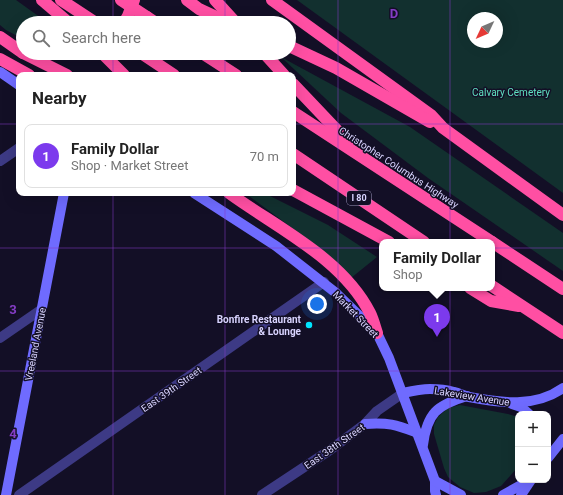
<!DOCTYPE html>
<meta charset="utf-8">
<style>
body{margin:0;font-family:Roboto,sans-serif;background:#f6f6f6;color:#222}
.controls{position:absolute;right:12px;bottom:12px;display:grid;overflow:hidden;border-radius:8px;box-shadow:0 4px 16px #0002}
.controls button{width:36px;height:36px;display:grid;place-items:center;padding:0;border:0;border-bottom:1px solid #e0e0e0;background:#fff;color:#222;font:20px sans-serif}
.compass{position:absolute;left:467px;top:12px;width:36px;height:36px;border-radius:50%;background:#fff;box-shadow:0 4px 16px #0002;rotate:226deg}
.you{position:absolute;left:317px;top:304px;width:14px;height:14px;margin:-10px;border:3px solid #fff;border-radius:50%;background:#1a73e8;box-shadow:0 0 0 6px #1a73e833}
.badge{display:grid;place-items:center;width:26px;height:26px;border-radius:50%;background:#7c3aed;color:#fff;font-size:13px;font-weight:700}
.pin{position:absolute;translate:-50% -33px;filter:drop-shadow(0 1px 2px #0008)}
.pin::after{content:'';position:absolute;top:21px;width:14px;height:12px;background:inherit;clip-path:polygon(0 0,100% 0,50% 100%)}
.popup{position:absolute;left:379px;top:239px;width:116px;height:52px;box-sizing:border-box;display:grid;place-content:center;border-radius:8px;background:#fff;filter:drop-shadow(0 1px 3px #0005);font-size:13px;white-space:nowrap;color:#767676}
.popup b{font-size:15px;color:#222}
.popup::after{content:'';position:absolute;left:50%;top:100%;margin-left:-8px;border:8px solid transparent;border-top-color:#fff}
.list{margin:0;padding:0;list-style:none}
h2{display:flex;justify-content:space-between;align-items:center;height:52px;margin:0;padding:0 16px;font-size:17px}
h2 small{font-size:13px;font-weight:400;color:#767676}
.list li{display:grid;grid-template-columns:26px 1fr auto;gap:12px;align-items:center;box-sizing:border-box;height:64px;margin:0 8px 8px;padding:0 8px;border:1px solid #e0e0e0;border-radius:8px}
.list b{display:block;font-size:15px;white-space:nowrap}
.list p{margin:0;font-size:13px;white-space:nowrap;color:#767676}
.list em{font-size:13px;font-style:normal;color:#767676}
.icon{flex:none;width:22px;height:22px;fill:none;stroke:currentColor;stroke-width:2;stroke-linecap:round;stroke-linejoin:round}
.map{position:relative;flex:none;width:563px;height:495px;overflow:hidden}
.search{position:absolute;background:#fff;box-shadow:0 4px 16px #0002;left:16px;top:16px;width:280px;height:44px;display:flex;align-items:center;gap:10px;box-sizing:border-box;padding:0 14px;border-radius:22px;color:#767676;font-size:15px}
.panel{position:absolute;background:#fff;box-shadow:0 4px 16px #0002;left:16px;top:72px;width:280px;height:124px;border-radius:8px}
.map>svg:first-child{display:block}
.green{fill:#12302f;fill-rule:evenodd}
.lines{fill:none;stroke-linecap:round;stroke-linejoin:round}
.minor{stroke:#3d3a85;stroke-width:10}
.secondary{stroke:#6f6bff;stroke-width:10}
.motorway{stroke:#ff4fa3;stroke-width:12}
.motorway-bridge{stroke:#ff4fa3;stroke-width:12}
.grid{fill:none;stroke:#843dc5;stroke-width:1;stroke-opacity:0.55}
.poi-dot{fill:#00e5ff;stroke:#130f26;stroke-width:1.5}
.labels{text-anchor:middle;stroke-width:3;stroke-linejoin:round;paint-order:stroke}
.shield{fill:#130f26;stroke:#9e99be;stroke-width:1}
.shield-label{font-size:9px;font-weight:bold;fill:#d9d4ff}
.park-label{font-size:10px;fill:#5fe0c0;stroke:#130f26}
.street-label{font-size:10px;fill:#d9d4ff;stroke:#130f26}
.poi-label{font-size:10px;font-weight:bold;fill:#d9d4ff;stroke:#130f26;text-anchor:end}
.grid-label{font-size:13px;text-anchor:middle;font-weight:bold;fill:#843dc5;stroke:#130f26;stroke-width:3;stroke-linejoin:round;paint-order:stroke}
</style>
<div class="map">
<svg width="563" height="495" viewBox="0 0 563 495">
<rect width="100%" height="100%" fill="#130f26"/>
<g class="green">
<path d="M0,0H16L48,23H23V39L6,30L0,25Z"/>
<path d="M297,0H563V193ZM473,18H497V42H473Z"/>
<path d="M281,57L410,127L563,233V271L428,178L341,113Z"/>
<path d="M245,193H264L328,225L377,257L351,278L326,253Z"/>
<path d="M460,405L508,414L518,417V467L501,486L486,492L474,493L460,487L448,477L444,468L434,434V425L438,417L448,408Z"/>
</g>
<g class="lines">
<g class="minor">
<path d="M0,161L19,148"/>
<path d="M0,338L42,309"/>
<path d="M19,495L324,282"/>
<path d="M262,495L330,450L365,424L377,411L403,393"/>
</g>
<g class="secondary">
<path d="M0,72L19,85"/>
<path d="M194,193L276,246L336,293L377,333L389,358L435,481V491L436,495"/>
<path d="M403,393C412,391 421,389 430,389C438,389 447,390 454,392C459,393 464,396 469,397C501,403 535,408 563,388"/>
<path d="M512,404L521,407L529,414"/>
<path d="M365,424C388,422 396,425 418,433"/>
<path d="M423,445C427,413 437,405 467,396"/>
<path d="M548,458L563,439"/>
<path d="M435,481L461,495"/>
<path d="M6,495L64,193"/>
<path d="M503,495L530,480"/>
<path d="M521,495L531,480"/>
</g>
<g class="motorway">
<path d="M42,0L69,23"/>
<path d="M61,0L96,23"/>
<path d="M187,0L199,9L229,23"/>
<path d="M215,0L236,23"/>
<path d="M272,0L431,115L443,128L563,215"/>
<path d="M147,17L156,23"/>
<path d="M124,23L128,16L134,0"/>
<path d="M0,37L23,53"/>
<path d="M289,46L336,68L430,122"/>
<path d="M23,53L67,75"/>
<path d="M51,53L59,54L70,53"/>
<path d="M102,53L124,75"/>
<path d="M141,53L174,75"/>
<path d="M202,53L236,75"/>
<path d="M264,53L284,75"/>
<path d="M0,59L29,75"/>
<path d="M293,84L348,142"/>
<path d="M293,112L492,242"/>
<path d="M293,154L424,242"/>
<path d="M293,190L389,242"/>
<path d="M229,193C277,228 342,258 370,313C373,319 375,327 377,333"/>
<path d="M492,242L563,289"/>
<path d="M492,286L563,333"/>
<path d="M470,288L491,301L519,306"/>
</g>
<path class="motorway-bridge" d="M121,0L147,17"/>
</g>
<path class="grid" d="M113,0V23M225,0V23M338,0V495M450,0V495M113,53V75M225,53V75M0,124H19M293,124H563M113,193V495M225,193V495M0,248H563M0,371H563"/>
<circle class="poi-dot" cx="309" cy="325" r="4"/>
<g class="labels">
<rect class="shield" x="347" y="191" width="24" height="14" rx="3"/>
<g class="shield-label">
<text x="359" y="201">I 80</text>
</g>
<g class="park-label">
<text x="511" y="96">Calvary Cemetery</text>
</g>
<g class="street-label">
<text transform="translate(399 167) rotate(33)" y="4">Christopher Columbus Highway</text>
<text transform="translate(356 314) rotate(46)" y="4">Market Street</text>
<text transform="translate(35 344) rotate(-79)" y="4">Vreeland Avenue</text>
<text transform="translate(171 389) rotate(-35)" y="4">East 39th Street</text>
<text transform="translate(472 396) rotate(9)" y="4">Lakeview Avenue</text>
<text transform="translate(334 446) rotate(-35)" y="4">East 38th Street</text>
</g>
<g class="poi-label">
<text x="301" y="323">Bonfire Restaurant<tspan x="301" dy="12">&amp; Lounge</tspan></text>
</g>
</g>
<g class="grid-label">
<text x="394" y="18">D</text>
<text x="13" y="314">3</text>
<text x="13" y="438">4</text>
</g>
</svg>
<div class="controls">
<button>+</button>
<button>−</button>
</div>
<svg class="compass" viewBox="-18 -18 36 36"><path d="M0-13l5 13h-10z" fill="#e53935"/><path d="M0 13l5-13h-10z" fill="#767676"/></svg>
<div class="you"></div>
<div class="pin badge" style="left:437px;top:337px">1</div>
<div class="popup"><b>Family Dollar</b>Shop</div>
<div class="search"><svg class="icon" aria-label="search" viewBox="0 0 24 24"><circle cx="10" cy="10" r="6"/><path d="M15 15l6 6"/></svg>Search here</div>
<section class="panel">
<h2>Nearby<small></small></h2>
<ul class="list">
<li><span class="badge">1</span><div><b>Family Dollar</b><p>Shop · Market Street</p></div><em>70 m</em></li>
</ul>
</section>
</div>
